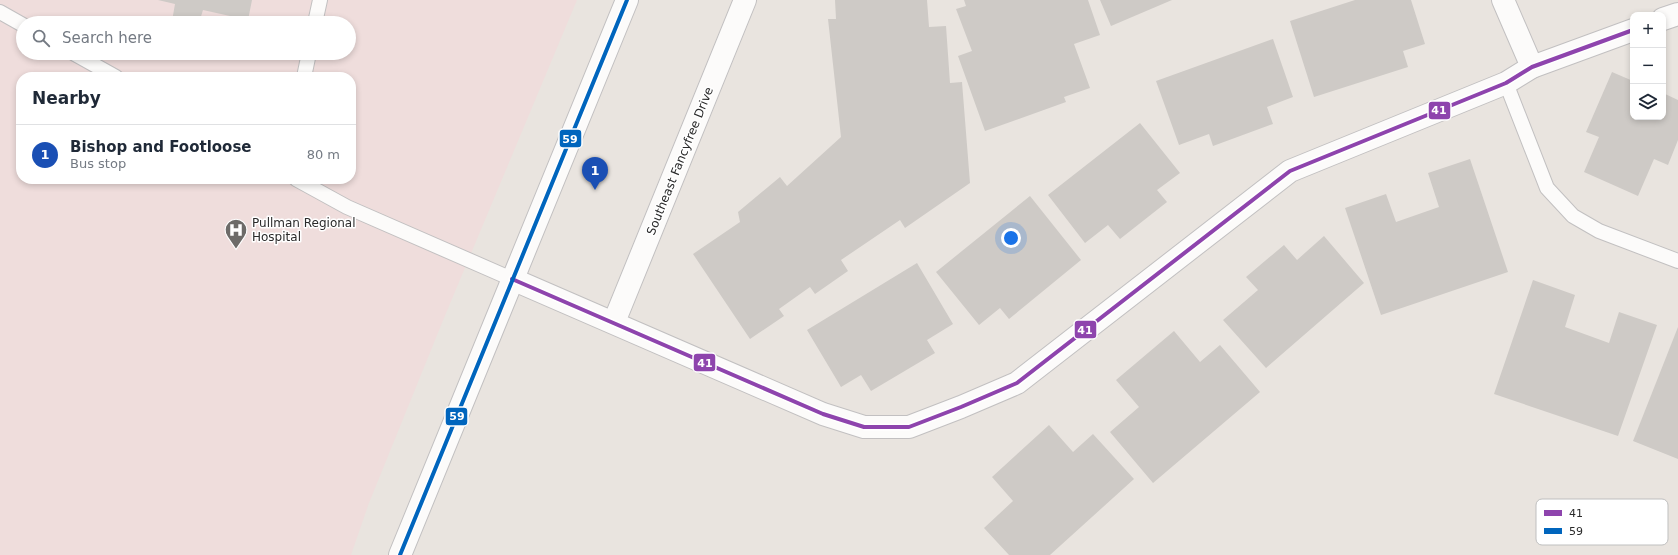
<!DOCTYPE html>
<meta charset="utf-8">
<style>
body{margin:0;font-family:"DejaVu Sans",sans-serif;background:#f6f6f7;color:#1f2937}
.controls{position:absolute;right:12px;top:12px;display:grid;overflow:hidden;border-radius:8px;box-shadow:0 2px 6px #0003}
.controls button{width:36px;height:36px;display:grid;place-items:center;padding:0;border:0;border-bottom:1px solid #e0e1e3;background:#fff;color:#1f2937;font:20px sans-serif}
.you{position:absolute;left:1011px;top:238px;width:14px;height:14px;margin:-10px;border:3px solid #fff;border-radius:50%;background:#1a73e8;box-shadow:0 0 0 6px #1a73e833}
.badge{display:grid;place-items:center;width:26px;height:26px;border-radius:50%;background:#6d6b69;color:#fff;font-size:13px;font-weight:700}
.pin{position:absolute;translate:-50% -33px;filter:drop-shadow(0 1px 2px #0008)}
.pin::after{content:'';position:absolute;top:21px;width:14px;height:12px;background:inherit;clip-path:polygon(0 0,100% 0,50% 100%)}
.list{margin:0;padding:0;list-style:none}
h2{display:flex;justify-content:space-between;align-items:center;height:52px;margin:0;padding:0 16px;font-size:17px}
h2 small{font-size:13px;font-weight:400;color:#747a83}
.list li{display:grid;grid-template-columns:26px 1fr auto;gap:12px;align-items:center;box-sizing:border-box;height:60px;padding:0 16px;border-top:1px solid #e0e1e3}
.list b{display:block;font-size:15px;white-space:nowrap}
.list p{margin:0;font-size:13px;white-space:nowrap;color:#747a83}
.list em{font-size:13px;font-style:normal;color:#747a83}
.icon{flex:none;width:22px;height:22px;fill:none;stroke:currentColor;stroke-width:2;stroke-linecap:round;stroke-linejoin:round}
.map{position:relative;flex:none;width:1678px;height:555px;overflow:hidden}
.search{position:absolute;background:#fff;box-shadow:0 2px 6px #0003;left:16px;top:16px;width:340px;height:44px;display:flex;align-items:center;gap:10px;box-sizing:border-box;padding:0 14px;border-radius:22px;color:#747a83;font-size:15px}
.panel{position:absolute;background:#fff;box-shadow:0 2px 6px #0003;left:16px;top:72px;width:340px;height:112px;border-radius:16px}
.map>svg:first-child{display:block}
.medical{fill:#efdddc;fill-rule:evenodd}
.building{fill:#cecac6}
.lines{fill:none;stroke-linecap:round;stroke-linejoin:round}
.service-casing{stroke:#c2c0c1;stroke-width:16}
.minor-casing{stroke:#c2c0c1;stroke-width:24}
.tertiary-casing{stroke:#c2c0c1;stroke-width:24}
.service{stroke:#fcfbfa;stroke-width:14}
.minor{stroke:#fcfbfa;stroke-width:22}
.tertiary{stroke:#fcfbfa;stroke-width:22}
.bus-1-casing{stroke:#fff;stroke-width:7}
.bus-2-casing{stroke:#fff;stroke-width:7}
.bus-1{stroke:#8e44ad;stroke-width:4}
.bus-2{stroke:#0065bd;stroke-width:4}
.labels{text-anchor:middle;stroke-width:3;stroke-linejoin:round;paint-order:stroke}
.street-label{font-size:12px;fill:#2a2a2a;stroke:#fff}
.poi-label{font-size:12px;fill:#2a2a2a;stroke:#fff;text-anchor:start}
.key{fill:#fff;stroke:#bfbfbf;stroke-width:1}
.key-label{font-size:11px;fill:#2a2a2a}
.line-badge{stroke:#fff;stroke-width:1.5}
.badge-label{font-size:11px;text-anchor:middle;font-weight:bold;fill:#fff}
</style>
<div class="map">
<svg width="1678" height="555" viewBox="0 0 1678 555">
<rect width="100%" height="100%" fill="#e9e4df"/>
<path class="medical" d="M0,0H577L444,318L369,503L351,555H0ZM23,23H349V53H23ZM21,77H351V179H21Z"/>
<g class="building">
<path d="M158,0H252L248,20L203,10L199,23H183L172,21L175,4Z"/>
<path d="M835,0H927L929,27L946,26L950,83L962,82L970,183L905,228L900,220L841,260L848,271L815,294L810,287L779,309L784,316L750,339L693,254L740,222L738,212L780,177L787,186L841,137L828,19H836Z"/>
<path d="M964,0H1088L1100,35L1074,44L1090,88L1064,97L1066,102L985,131L958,56L972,51L956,9L966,6Z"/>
<path d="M1100,0H1172L1111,26Z"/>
<path d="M1355,0H1411L1425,44L1403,51L1408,67L1314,97L1290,21Z"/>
<path d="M1273,39L1293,97L1267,107L1273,124L1213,146L1209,134L1179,145L1156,81Z"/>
<path d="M1612,72L1633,81V117H1663V93L1678,100V140L1668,165L1654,159L1638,196L1584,172L1599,137L1586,132Z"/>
<path d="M1140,123L1180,173L1157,190L1167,202L1120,239L1108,225L1085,243L1048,195Z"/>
<path d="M1470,159L1508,272L1381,315L1345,208L1386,194L1396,222L1439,207L1428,173Z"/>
<path d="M1030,196L1081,260L1009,319L1000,308L979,325L936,272Z"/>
<path d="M1324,236L1364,283L1266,368L1223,320L1258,290L1246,277L1284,245L1297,260Z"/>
<path d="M917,263L953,324L927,340L935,353L871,391L861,375L841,387L807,330Z"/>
<path d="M1533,280L1575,295L1565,327L1609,343L1619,312L1657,325L1618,436L1494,394Z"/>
<path d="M1678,327V459L1633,441Z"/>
<path d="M1174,331L1200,362L1220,345L1260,392L1153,483L1110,432L1139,407L1116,380Z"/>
<path d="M1049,425L1073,452L1093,434L1134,479L1050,555H1009L984,528L1013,501L992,477Z"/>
</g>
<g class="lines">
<g class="service-casing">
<g id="service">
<path d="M0,12L23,25"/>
<path d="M315,23L320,0"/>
<path d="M73,53L116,77"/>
<path d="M304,77L309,53"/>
<path d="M1506,83L1547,188L1573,216L1599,231L1678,261"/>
<path d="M296,179L347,207L512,279"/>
</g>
</g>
<g class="minor-casing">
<g id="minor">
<path d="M1503,0L1532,67"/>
<path d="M1663,19L1678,14"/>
<path d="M512,279L823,414L864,427H909L961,407L1017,383L1290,171L1506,83L1532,67L1633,30"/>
<path d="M614,322L745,0"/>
</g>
</g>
<g class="tertiary-casing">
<path id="tertiary" d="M400,555L627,0"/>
</g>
<use href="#service" class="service"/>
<use href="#minor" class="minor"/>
<use href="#tertiary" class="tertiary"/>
<g class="bus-1-casing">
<path id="bus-1" d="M512,279L823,414L864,427H909L961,407L1017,383L1290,171L1506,83L1532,67L1633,30"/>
</g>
<g class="bus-2-casing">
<path id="bus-2" d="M400,555L627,0"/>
</g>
<use href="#bus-1" class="bus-1"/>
<use href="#bus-2" class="bus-2"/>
</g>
<defs>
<g id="hospital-pin" transform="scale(1.15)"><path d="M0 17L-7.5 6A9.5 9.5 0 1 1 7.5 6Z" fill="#6d6b69" stroke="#fff"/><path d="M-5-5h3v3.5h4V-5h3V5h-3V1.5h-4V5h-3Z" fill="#fff"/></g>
</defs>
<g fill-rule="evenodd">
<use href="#hospital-pin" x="236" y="230"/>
</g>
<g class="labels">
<g class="street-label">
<text transform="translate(680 161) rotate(-68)" y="4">Southeast Fancyfree Drive</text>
</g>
<g class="poi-label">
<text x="252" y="227">Pullman Regional<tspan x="252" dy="14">Hospital</tspan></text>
</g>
</g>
<rect x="1536" y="499" width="132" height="46" rx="6" class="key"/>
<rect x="1544" y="510" width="18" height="6" fill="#8e44ad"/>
<rect x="1544" y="528" width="18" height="6" fill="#0065bd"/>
<g class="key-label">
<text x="1569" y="517">41</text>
<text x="1569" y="535">59</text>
</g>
<g class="line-badge">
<rect x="1428" y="101" width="23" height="19" rx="4" fill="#8e44ad"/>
<rect x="559" y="129" width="23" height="19" rx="4" fill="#0065bd"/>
<rect x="1074" y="320" width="23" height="19" rx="4" fill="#8e44ad"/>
<rect x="693" y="353" width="23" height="19" rx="4" fill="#8e44ad"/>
<rect x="445" y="407" width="23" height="19" rx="4" fill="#0065bd"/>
</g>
<g class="badge-label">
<text x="1439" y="114">41</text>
<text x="570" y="143">59</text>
<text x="1085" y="334">41</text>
<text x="705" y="367">41</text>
<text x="457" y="420">59</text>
</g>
</svg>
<div class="controls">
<button>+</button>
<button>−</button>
<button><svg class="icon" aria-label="layers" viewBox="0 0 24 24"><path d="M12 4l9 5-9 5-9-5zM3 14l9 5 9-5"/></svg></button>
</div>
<div class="you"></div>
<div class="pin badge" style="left:595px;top:190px;background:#1a4fb4">1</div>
<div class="search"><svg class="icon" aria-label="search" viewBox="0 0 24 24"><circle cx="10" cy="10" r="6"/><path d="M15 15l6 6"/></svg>Search here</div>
<section class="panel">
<h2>Nearby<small></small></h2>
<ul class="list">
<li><span class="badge" style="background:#1a4fb4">1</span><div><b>Bishop and Footloose</b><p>Bus stop</p></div><em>80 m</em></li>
</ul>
</section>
</div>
